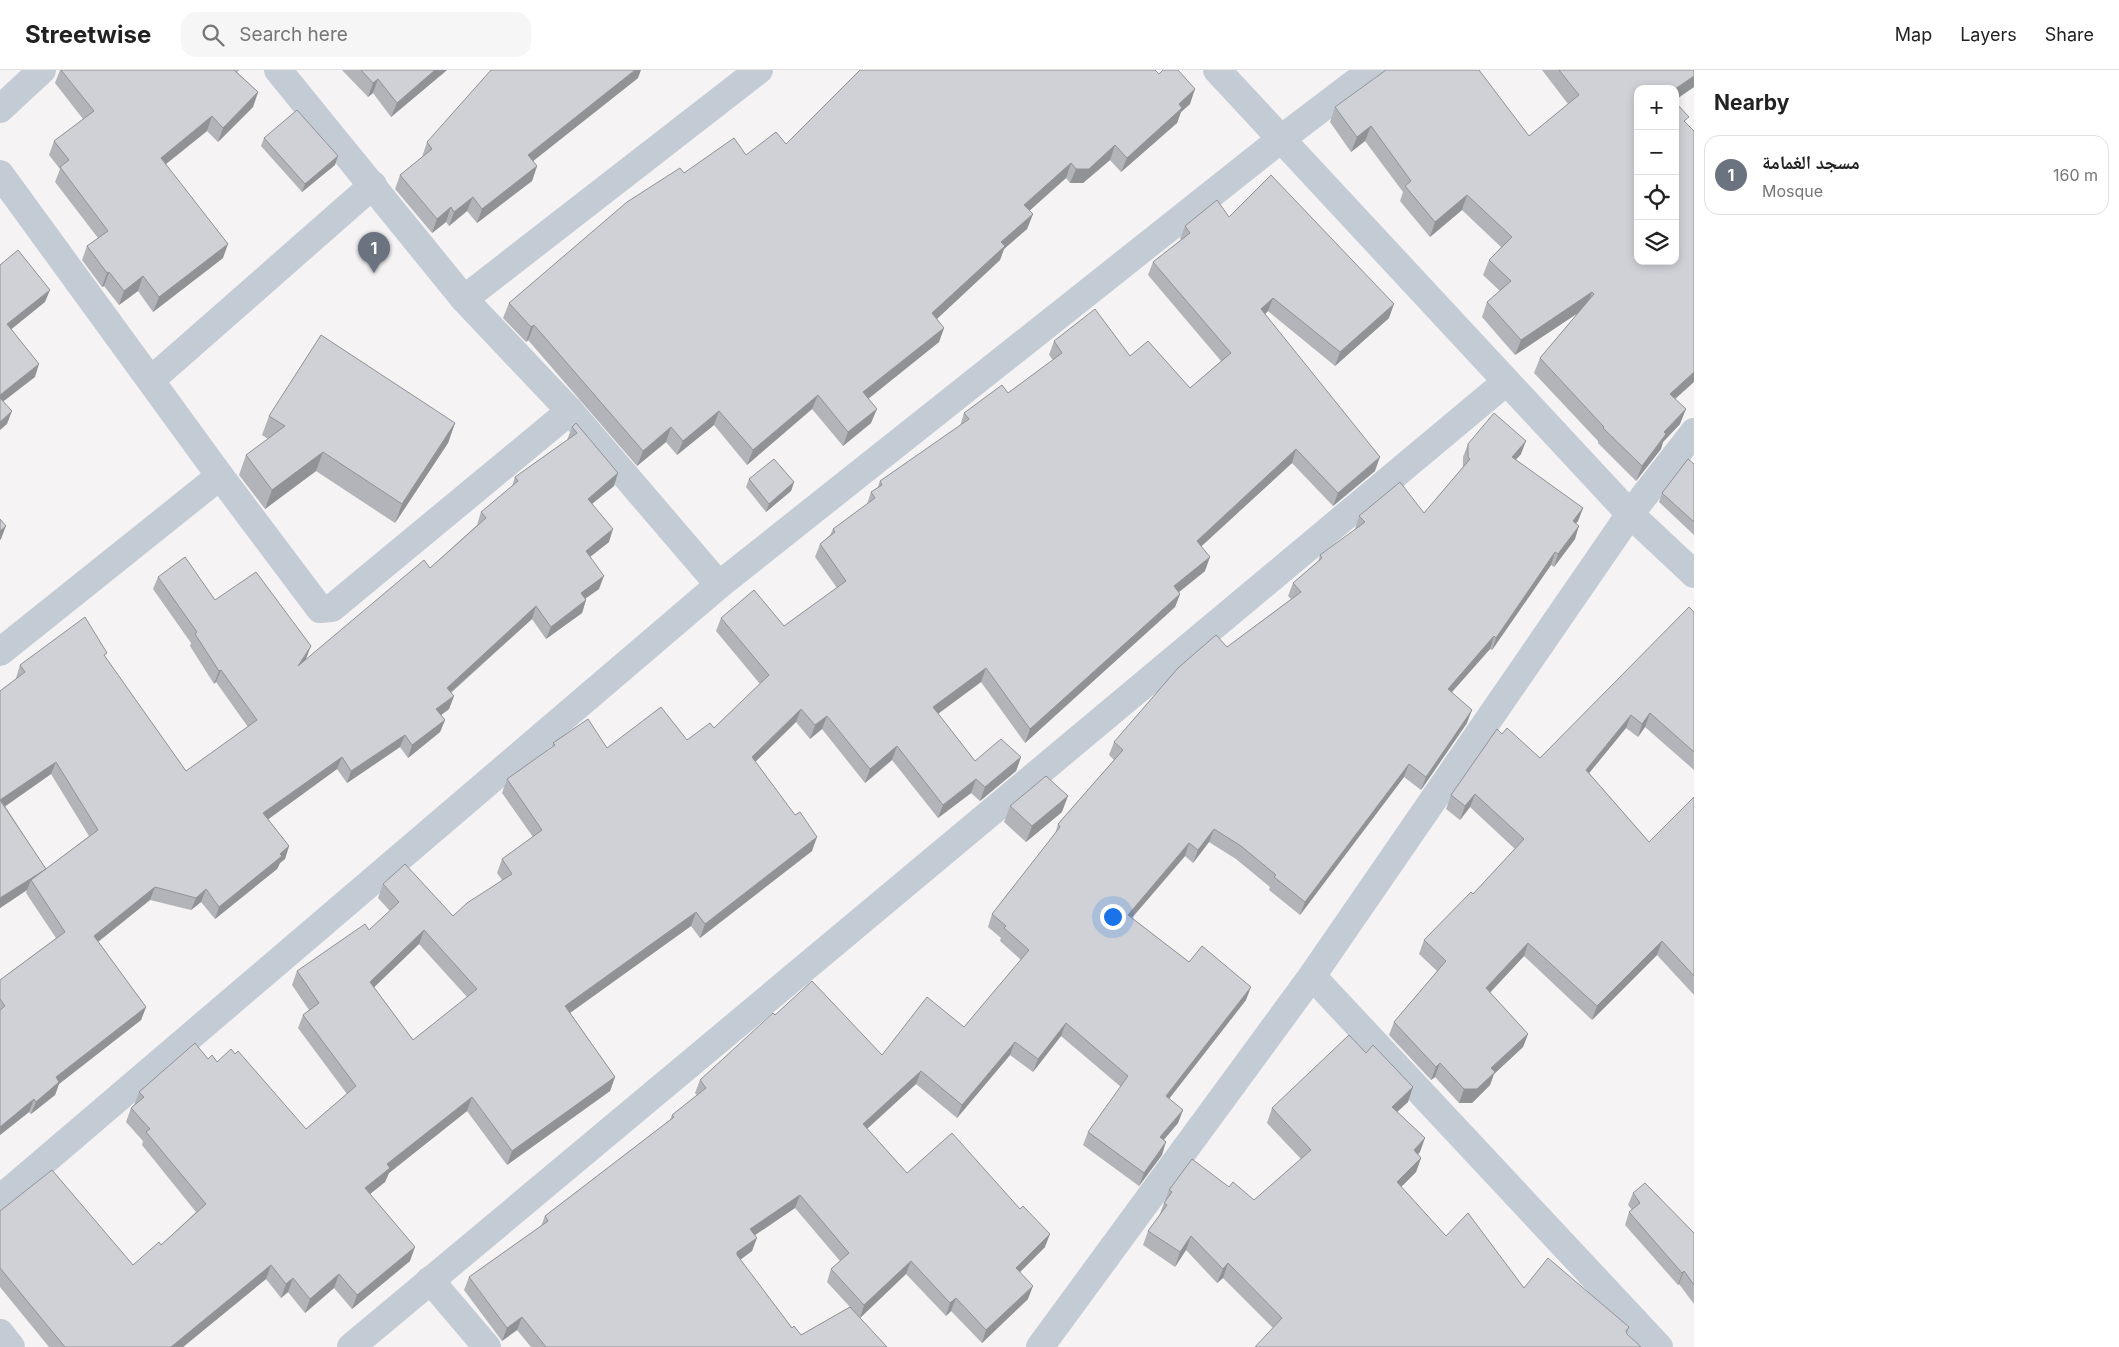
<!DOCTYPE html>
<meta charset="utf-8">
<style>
body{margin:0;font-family:Inter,"Noto Naskh Arabic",sans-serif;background:#f6f6f6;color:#222}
.controls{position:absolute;right:15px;top:15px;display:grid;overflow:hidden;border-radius:10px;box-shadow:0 2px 8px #0003}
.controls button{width:45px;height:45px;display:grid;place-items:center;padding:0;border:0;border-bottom:1px solid #e0e0e0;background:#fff;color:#222;font:25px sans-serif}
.you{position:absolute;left:1112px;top:846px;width:18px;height:18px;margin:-12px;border:4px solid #fff;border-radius:50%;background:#1a73e8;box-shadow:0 0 0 8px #1a73e833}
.badge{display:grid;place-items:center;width:32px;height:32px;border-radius:50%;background:#1868e9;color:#fff;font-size:16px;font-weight:700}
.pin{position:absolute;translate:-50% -41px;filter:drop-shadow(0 1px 2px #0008)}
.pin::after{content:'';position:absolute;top:26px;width:18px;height:15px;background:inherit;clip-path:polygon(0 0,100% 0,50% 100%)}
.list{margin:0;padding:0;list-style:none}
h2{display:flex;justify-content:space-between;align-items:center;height:65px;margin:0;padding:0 20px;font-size:21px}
h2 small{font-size:16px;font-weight:400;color:#767676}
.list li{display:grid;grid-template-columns:32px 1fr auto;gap:15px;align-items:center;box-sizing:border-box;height:80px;margin:0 10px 10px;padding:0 10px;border:1px solid #e0e0e0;border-radius:15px}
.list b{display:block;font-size:19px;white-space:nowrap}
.list p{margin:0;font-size:16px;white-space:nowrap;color:#767676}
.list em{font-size:16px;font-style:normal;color:#767676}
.icon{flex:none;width:28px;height:28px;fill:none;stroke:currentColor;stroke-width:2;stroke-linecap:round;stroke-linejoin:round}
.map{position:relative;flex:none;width:1694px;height:1277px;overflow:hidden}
header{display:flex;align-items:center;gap:30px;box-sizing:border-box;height:70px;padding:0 25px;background:#fff;border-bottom:1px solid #e0e0e0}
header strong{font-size:24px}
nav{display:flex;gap:28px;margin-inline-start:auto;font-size:18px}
.search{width:350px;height:45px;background:#f6f6f6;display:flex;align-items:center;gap:12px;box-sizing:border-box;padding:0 18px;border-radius:15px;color:#767676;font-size:19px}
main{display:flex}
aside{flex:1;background:#fff}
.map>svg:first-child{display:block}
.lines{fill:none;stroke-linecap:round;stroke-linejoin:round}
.minor{stroke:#c3ccd4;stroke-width:28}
.wall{fill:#b2b4b9;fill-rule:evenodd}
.shaded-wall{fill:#919296}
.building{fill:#cfd1d7;stroke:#919296;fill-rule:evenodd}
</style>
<header>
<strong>Streetwise</strong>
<div class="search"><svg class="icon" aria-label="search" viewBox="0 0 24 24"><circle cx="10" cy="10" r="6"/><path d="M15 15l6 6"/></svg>Search here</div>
<nav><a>Map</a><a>Layers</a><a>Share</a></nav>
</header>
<main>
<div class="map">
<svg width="1694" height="1277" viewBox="0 0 1694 1277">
<rect width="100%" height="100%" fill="#f5f3f3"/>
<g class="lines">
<g class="minor">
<path d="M278,0L464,229L570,341L719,515"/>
<path d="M1217,0L1630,444L1694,504"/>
<path d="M0,39L42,0"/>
<path d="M0,104L220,406L320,539L332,538L570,341"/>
<path d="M464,229L759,0"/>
<path d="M151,310L373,115"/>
<path d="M0,582L220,406"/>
<path d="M1312,906L1659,1277"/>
<path d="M0,1129L719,515L1281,69L1372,0"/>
<path d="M430,1210L487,1277"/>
<path d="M0,1263L11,1277"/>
<path d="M351,1277L1506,312"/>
<path d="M1040,1277L1312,906L1630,444L1694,362"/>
</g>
</g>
<g class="wall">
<path d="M60,0H240L237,2L258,22L253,37L218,72L207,61L166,94L223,188L153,242L138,221L119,235L104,216L102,217L82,190L87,176L98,168L55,112L60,99L49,85L54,71L83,49L55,13Z"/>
<path d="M342,0H447L391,47L373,23L368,27Z"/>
<path d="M1542,0H1694V17L1675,30V19H1638L1687,54L1675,329L1680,354L1663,372L1661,379L1636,411L1598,373V371L1534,303L1540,288L1579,242L1515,285L1482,247L1487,232L1500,221L1483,205L1489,190L1501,177L1462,140L1430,167L1400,131L1403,122L1365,71L1351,82L1330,52L1335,37L1529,66L1568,34Z"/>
<path d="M1159,4L1190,34L1181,42L1177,53L1121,102L1110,90L1083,113H1070L1066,108L1029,141L1033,144L1027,159L1004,179L1000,190L937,249L944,258L939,272L868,329L871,353L843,376L812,339L747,395L714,355L677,385L666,372L637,396L528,270L526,272L503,248L509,233L684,103L786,74Z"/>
<path d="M638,8L533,91L537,96L532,111L477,153L467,141L449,156L446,152L432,163L395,119L400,105L422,87L427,72Z"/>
<path d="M264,68L335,95L302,122L261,76Z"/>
<path d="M1229,147L1389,248L1335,296L1268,241L1265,244L1375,401L1333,436L1292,393L1201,476L1205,501L1179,522L1180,524L1175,537L1025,673L981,612L938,644L975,691L1021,687L1016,701L980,731L971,723L938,748L892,690L865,713L822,659L810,669L796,652L755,692L812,781L700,868L691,856L570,943L615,1007L610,1021L507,1095L467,1041L389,1103L385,1112L370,1124L410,1191L352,1239L334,1218L305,1243L288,1222L281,1228L266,1209L183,1277H49L0,1217V1141L133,1195L161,1175L196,1142L142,1075L143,1071L126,1052L131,1038L134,1035L139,1022L208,989L217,992L306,1059L347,1024L298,958L303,945L309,940L292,915L297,901L369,860L390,841L378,828L383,814L453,846L502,810L497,803L502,789L533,767L502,723L507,709L552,677L553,673L607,678L687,670L714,658L760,614L716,561L721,548L784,556L837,518L815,487L820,474L830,465L833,459L867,434L871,422L877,419L880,411L960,356L964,343L1008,323L1053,290L1049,285L1054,271L1130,286L1190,318L1221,291L1148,205L1153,192L1181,170L1180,169L1185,156ZM419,874L467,927L413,970L374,917Z"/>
<path d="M269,346L455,353L448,373L395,453L316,401L265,439L239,405L246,385L268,369L262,365Z"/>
<path d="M576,353L614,416L592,434L609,472L590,487L599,519L585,529L586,530L582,543L546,569L532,549L451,623L454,626L449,639L441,645L445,650L440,662L408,688L400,677L347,713L337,699L268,749L289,776L285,789L280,793L277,799L215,849L201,832L191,840L150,830L98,872L146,937L141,950L59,1014L55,1025L31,1044L29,1042L0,1065V910L56,868L26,823L27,820L0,838V621L16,609V608L20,595L105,587L186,701L248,657L216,612L214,614L190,576L191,573L153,519L158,507L215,530L306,589L430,498L477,455L481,442L512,416L515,407L567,370L572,357ZM51,704L89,766L46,799L5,736Z"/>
<path d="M1468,374L1521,384L1515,390L1583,438L1578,451L1576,453L1575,469L1554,497L1551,495L1492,580L1490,579L1452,622L1467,653L1421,720L1404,707L1300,845L1269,820L1270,817L1236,789L1209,772L1193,793L1185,786L1132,848L1189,892L1246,930L1169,1029L1183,1040L1178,1053L1164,1070L1162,1085L1139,1116L1083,1075L1088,1062L1121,1017L1061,966L1033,1002L1010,985L957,1048L916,1014L867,1059L907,1103L1045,1177L1020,1202L1028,1229L982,1273L951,1241L946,1246L906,1204L860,1248L887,1277H531L517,1260L502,1271L464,1220L469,1207L541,1156L545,1146L670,1050L672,1045L697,1025L695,1023L700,1010L775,945L882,985L964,957L1021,890L1000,871L1001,868L988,857L992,844L1055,764L1058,754L1114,690L1109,685L1114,672L1227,577L1291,529L1288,526L1293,513L1318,492L1320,485L1355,460V459L1359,446L1424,443L1463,397V387ZM795,1138L840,1191L831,1199L827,1212L850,1237L801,1265L792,1258L740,1190L752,1181L754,1165Z"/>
<path d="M1694,394V465L1659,432L1662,423Z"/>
<path d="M749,409L794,412L791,421L766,442L746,417Z"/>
<path d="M1694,542V700L1645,657L1638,667L1626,658L1589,703L1649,772L1694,727V925L1657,885L1592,950L1524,886L1490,923L1528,964L1523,977L1494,1004L1490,1015L1472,1033H1459L1435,1007L1431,1010L1389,965L1394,952L1437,901L1419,884L1424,870L1473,824L1515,779L1470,737L1460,750L1446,739L1451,725L1502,664L1540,688Z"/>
<path d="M1010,736L1062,742L1026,772L1004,752Z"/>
<path d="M1408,1032L1397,1042L1420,1082L1418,1084L1421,1088L1416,1102L1401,1117L1446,1166L1524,1218L1629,1257L1627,1263L1273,1258L1223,1208L1217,1213L1186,1180L1175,1197L1143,1175L1148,1161L1159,1146L1169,1120L1229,1117L1254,1130L1301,1089L1267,1053L1272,1038Z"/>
<path d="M1633,1123L1694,1163V1234L1679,1214L1678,1215L1625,1155L1629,1142L1632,1140L1628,1135Z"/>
</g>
<g class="shaded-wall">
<path d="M435,0H447L391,47L397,33Z"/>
<path d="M635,0H641L638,8L523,99L528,85Z"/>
<path d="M1694,6V17L1675,30V19Z"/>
<path d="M378,9L373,23L368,27L373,13Z"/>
<path d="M1195,19L1190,34L1181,42L1177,53L1121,102L1127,88L1179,34Z"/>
<path d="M258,22L253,37L218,72L223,58Z"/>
<path d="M212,46L207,61L156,102L161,88Z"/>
<path d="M1371,56L1365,71L1351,82L1357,67Z"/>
<path d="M1115,75L1110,90L1083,113H1070L1076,99Z"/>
<path d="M338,86L335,95L302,122L305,114Z"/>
<path d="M1071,93L1066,108L1019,150L1024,135Z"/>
<path d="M537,96L532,111L477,153L482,139Z"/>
<path d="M1467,125L1462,140L1430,167L1435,152Z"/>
<path d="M473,127L467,141L449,156L454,142Z"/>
<path d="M451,137L446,152L432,163L437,149Z"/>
<path d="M1033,144L1027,159L1004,179L1000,190L927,258L932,243L1001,172Z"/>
<path d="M228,174L223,188L153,242L159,227Z"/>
<path d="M109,202L104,216L102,217L107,203Z"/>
<path d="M143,206L138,221L119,235L124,221Z"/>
<path d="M50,220L45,232L3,266L7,254Z"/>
<path d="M1592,222L1587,237L1515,285L1521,270Z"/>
<path d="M1273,228L1268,241L1256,253L1261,239Z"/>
<path d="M1394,234L1389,248L1335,296L1340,282Z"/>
<path d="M534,255L528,270L526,272L531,257Z"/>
<path d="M944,258L939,272L858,337L863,322Z"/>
<path d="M39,294L35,307L0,334V325Z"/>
<path d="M1694,302V312L1664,339L1670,324Z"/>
<path d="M818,325L812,339L747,395L753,380Z"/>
<path d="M877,339L871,353L843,376L848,362Z"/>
<path d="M1686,339L1680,354L1663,372L1661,379L1636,411L1642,396L1664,362Z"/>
<path d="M12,341L7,354L0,360V352Z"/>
<path d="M719,341L714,355L677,385L683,371Z"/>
<path d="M455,353L448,373L395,453L402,434Z"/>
<path d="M671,357L666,372L637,396L643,381Z"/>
<path d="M1526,371L1521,384L1507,400L1512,387Z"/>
<path d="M1296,379L1292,393L1192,485L1197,471Z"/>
<path d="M323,382L316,401L265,439L272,420Z"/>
<path d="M1380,387L1375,401L1333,436L1338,423Z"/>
<path d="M618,403L614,416L583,441L588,429Z"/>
<path d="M794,412L791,421L766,442L769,434Z"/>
<path d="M1583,438L1578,451L1568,464L1573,451Z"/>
<path d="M6,456L1,469L0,470V461Z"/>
<path d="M1579,456L1575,469L1554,497L1558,484Z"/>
<path d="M613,459L609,472L581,494L586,481Z"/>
<path d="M1555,482L1551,495L1492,580L1496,568Z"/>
<path d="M1210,487L1205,501L1169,530L1174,516Z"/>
<path d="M604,506L599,519L576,535L581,523Z"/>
<path d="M1180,524L1175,537L1025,673L1030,659Z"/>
<path d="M586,530L582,543L546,569L551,557Z"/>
<path d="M536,536L532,549L442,630L447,618Z"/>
<path d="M1494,566L1490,579L1443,632L1448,619Z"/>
<path d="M311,576L306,589L298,596Z"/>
<path d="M986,598L981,612L928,651L933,637Z"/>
<path d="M221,600L216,612L214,614L219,601Z"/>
<path d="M454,626L449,639L432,652L436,639Z"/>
<path d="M801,639L796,652L747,700L752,687Z"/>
<path d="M1472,640L1467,653L1421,720L1426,707Z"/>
<path d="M1650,643L1645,657L1638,667L1642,654Z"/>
<path d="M1631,645L1626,658L1581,713L1586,700Z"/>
<path d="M827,646L822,659L810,669L815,655Z"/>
<path d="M445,650L440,662L408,688L412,675Z"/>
<path d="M405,665L400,677L347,713L351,701Z"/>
<path d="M897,676L892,690L865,713L870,699Z"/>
<path d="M342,687L337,699L259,756L263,743Z"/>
<path d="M1021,687L1016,701L980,731L985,717Z"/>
<path d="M56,692L51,704L0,740V730Z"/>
<path d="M1409,694L1404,707L1300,845L1305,832Z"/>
<path d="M976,709L971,723L938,748L943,735Z"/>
<path d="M1475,724L1470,737L1460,750L1465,736Z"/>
<path d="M1068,726L1062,742L1026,772L1032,756Z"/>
<path d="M1214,759L1209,772L1193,793L1198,780Z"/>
<path d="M817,767L812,781L700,868L705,854Z"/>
<path d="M1189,773L1185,786L1123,858L1128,845Z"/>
<path d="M289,776L285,789L280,793L277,799L215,849L219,837Z"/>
<path d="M46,799L31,810L27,820L0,838V828Z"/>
<path d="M155,817L150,830L89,879L94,866Z"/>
<path d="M206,819L201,832L191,840L196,828Z"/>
<path d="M696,842L691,856L560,950L565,936Z"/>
<path d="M424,860L419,874L365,926L370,912Z"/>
<path d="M1662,871L1657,885L1592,950L1597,936Z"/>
<path d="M1528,873L1524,886L1481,932L1486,918Z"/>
<path d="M1251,917L1246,930L1161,1039L1166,1026Z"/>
<path d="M146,937L141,950L59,1014L55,1025L31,1044L36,1032L56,1007Z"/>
<path d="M1066,953L1061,966L1033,1002L1038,989Z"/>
<path d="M1528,964L1523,977L1494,1004L1490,1015L1472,1033H1459L1464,1019L1491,998Z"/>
<path d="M1015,972L1010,985L957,1048L962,1035Z"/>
<path d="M1440,993L1435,1007L1431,1010L1436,997Z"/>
<path d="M921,1001L916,1014L858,1067L863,1054Z"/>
<path d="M615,1007L610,1021L507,1095L512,1081Z"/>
<path d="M1413,1017L1408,1032L1387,1051L1392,1037Z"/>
<path d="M472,1027L467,1041L389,1103L385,1112L360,1132L365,1118L387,1094Z"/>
<path d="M34,1029L29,1042L0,1065V1057Z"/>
<path d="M1183,1040L1178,1053L1155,1080L1160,1067Z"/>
<path d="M1425,1068L1420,1082L1408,1094L1414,1080Z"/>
<path d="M1166,1072L1162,1085L1139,1116L1144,1103Z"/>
<path d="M1421,1088L1416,1102L1392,1126L1397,1112Z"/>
<path d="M800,1125L795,1138L745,1172L750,1159Z"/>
<path d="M1050,1164L1045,1177L1011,1211L1016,1198Z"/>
<path d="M1191,1166L1186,1180L1175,1197L1180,1182Z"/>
<path d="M757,1168L752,1181L733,1195L737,1182Z"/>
<path d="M415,1177L410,1191L352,1239L357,1225Z"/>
<path d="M911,1191L906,1204L860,1248L864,1235Z"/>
<path d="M1228,1193L1223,1208L1217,1213L1223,1199Z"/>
<path d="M271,1195L266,1209L183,1277H171Z"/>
<path d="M1684,1201L1679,1214L1678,1215L1682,1203Z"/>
<path d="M339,1204L334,1218L305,1243L310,1229Z"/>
<path d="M293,1208L288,1222L281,1228L286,1214Z"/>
<path d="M1033,1216L1028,1229L982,1273L986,1260Z"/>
<path d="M956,1228L951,1241L946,1246L950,1233Z"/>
<path d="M522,1247L517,1260L502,1271L507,1258Z"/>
</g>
<g class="building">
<path d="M61,0H234L258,22L223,58L212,46L161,88L228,174L159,227L143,206L124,221L109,202L107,203L87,176L108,161L60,97L69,90L54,71L94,41Z"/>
<path d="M361,0H435L397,33L378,9L373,13Z"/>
<path d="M491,0H635L528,85L537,96L482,139L473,127L454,142L451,137L437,149L400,105L432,79L427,72Z"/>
<path d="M860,0H1155L1159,4L1163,0H1178L1195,19L1179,34L1182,38L1127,88L1115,75L1089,99H1076L1071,93L1024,135L1033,144L1001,172L1005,176L932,243L944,258L863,322L877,339L848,362L818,325L753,380L719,341L683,371L671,357L643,381L534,255L531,257L509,233L627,132L680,98L684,103L734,68L746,85L776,62L786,74Z"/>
<path d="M1386,0H1479L1529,66L1579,25L1559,0H1694V6L1675,19H1638V191H1675V32L1689,47L1684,51L1694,61V302L1670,324L1686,339L1664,362L1666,364L1642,396L1603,358L1604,357L1540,288L1594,224L1592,222L1521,270L1487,232L1511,211L1489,190L1512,167L1467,125L1435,152L1405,116L1411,111L1371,56L1357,67L1335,37Z"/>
<path d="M297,40L338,86L305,114L264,68Z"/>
<path d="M1271,105L1394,234L1340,282L1273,228L1261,239L1380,387L1338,423L1296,379L1197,471L1210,487L1174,516L1180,524L1030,659L986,598L933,637L975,691L1001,669L1021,687L985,717L976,709L943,735L897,676L870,699L827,646L815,655L801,639L752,687L795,745L800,742L817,767L705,854L696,842L565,936L615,1007L512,1081L472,1027L387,1094L390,1098L365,1118L415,1177L357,1225L339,1204L310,1229L293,1208L286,1214L271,1195L171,1277H65L0,1198V1141L52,1100L133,1195L159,1172L161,1175L206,1134L146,1062L150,1059L131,1038L144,1027L139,1022L195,973L208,989L212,985L217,992L231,979L235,984L238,981L306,1059L356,1016L303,945L319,933L297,901L365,854L369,860L399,832L383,814L405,794L453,846L467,833L512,804L502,789L542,760L507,709L555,675L553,673L588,649L607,678L661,637L687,670L710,653L714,658L769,605L721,548L754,520L784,556L846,511L820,474L835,462L833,459L875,428L871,422L882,415L880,411L969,349L964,343L1002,315L1008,323L1062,283L1054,271L1095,239L1130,286L1148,271L1190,318L1231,283L1153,192L1190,163L1185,156L1217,130L1229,147ZM424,860L477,919L413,970L370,912Z"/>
<path d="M18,180L50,220L7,254L39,294L0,325V195Z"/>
<path d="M321,265L455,353L402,434L323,382L272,420L246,385L285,356L269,346Z"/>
<path d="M0,328L12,341L0,352Z"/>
<path d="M1494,343L1526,371L1512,387L1583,438L1573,451L1579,456L1558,484L1555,482L1496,568L1494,566L1448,619L1472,640L1426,707L1409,694L1305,832L1274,807L1276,805L1241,776L1214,759L1198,780L1189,773L1128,845L1189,892L1202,876L1251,917L1166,1026L1183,1040L1160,1067L1166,1072L1144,1103L1088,1062L1128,1006L1066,953L1038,989L1015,972L962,1035L921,1001L863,1054L907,1103L952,1063L1020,1139L1023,1136L1050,1164L1016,1198L1033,1216L986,1260L956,1228L950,1233L911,1191L864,1235L831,1199L849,1183L800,1125L750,1159L757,1168L737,1182V1185L792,1258L794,1256L801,1265L850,1237L887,1277H546L522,1247L507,1258L469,1207L548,1151L545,1146L674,1047L672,1045L706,1018L700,1010L773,943L775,945L812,911L882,985L927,927L964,957L1029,880L1004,858L1006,856L992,844L1060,757L1058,754L1123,680L1114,672L1178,598L1216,565L1227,577L1301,522L1293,513L1322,488L1320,485L1365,452L1359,446L1400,412L1424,443L1470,389L1468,387V374Z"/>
<path d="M576,353L618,403L588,429L613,459L586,481L604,506L581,523L586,530L551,557L536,536L447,618L454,626L436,639L445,650L412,675L405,665L351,701L342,687L263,743L289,776L280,784L282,786L219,837L206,819L196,828L155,817L94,866L146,937L56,1007L59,1012L36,1032L34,1029L0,1057V940L5,936L0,929V910L65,862L31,810L98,760L56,692L0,730L46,799L0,828V621L25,602L20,595L85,547L107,583L104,585L186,701L257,650L221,600L219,601L195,564L197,562L158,507L185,487L215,530L256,502L311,576L298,596L424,490L430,498L486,448L481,442L518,411L515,407L577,363L572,357Z"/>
<path d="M774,389L794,412L769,434L749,409Z"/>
<path d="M1688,389L1694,394V452L1662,423Z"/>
<path d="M0,449L6,456L0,461Z"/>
<path d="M1689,537L1694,542V682L1650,643L1642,654L1631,645L1586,700L1649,772L1694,727V906L1662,871L1597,936L1528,873L1486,918L1528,964L1491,998L1495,1002L1477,1019H1464L1440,993L1436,997L1394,952L1446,891L1424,870L1471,822L1473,824L1524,769L1475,724L1465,736L1451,725L1497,659L1502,664L1507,658L1540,688Z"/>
<path d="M1046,706L1068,726L1032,756L1010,736Z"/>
<path d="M1349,965L1366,983L1373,975L1413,1017L1392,1037L1425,1068L1414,1080L1421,1088L1397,1112L1446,1166L1468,1143L1524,1218L1548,1188L1629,1257L1626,1261L1627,1264L1641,1277H1255L1282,1248L1228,1193L1223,1199L1191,1166L1180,1182L1148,1161L1167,1135L1164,1133L1172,1122L1169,1120L1192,1089L1229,1117L1233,1112L1254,1130L1311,1080L1272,1038Z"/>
<path d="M1645,1113L1694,1163V1215L1684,1201L1682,1203L1629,1142L1640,1133L1633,1123Z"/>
</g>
</svg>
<div class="controls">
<button>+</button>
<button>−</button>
<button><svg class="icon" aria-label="locate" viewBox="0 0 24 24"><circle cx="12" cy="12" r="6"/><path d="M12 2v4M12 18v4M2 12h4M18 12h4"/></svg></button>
<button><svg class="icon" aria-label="layers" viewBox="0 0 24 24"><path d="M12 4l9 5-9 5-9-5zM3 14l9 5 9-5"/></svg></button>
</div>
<div class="you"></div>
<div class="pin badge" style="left:374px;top:203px;background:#6b7280">1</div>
</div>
<aside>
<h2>Nearby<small></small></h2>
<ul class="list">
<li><span class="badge" style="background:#6b7280">1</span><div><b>مسجد الغمامة</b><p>Mosque</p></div><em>160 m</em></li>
</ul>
</aside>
</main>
